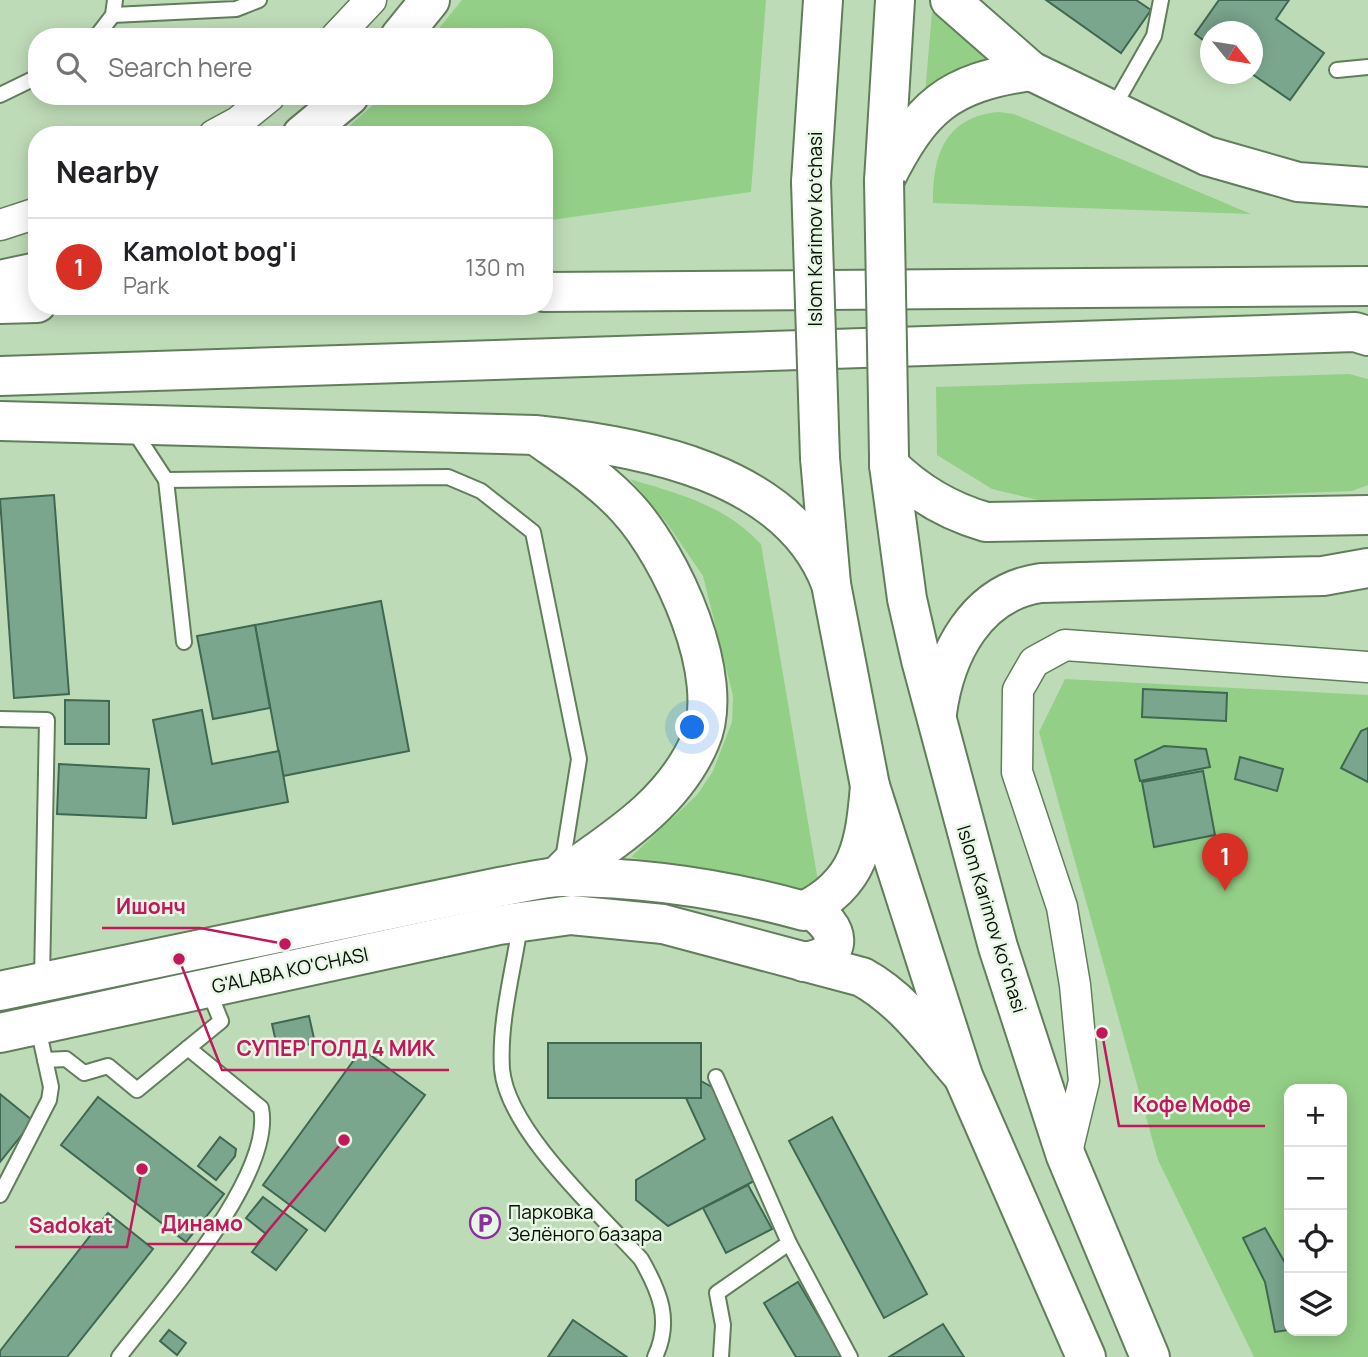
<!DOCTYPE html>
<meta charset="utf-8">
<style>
body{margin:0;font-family:Manrope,sans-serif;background:#f2f2f2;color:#202124}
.controls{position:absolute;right:21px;bottom:21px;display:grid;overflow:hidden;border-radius:14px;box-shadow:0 4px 18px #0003}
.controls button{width:63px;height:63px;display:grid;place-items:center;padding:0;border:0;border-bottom:2px solid #e0e0e0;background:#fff;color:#202124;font:35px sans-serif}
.compass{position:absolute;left:1200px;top:21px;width:63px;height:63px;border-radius:50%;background:#fff;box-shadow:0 4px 18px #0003;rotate:120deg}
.you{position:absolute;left:693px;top:728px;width:24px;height:24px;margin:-18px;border:5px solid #fff;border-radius:50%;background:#1a73e8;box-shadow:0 0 0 10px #1a73e833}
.badge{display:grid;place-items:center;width:46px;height:46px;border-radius:50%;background:#d93025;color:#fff;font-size:23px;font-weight:700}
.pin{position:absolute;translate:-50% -58px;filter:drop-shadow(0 2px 4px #0008)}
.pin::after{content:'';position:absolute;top:37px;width:24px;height:21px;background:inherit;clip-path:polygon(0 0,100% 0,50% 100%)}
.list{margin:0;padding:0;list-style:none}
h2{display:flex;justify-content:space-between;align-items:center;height:91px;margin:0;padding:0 28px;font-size:30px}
h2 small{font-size:23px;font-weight:400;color:#757577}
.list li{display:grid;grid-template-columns:46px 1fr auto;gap:21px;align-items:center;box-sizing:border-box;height:98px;padding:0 28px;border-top:2px solid #e0e0e0}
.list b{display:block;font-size:26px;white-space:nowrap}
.list p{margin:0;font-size:23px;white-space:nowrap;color:#757577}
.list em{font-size:23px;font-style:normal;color:#757577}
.icon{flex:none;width:38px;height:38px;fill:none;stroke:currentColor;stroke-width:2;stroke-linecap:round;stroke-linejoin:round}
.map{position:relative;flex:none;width:1368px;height:1357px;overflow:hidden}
.search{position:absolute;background:#fff;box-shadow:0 4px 18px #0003;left:28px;top:28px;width:525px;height:77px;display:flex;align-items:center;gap:18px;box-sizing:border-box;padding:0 24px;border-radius:28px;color:#757577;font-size:26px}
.panel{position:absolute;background:#fff;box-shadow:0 4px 18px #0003;left:28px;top:126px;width:525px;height:189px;border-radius:28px}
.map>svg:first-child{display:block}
.green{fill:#94cf87;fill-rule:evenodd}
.building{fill:#7ba68e;stroke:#3f6852;stroke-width:2}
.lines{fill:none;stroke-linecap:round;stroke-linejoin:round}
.lane-casing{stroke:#627d5c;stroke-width:18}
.street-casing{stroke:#627d5c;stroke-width:33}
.secondary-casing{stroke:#627d5c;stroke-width:42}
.primary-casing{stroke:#627d5c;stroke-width:42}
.highway-casing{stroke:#627d5c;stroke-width:42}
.lane{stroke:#fff;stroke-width:14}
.street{stroke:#fff;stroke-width:30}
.secondary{stroke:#fff;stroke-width:38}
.primary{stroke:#fff;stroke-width:38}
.highway{stroke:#fff;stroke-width:38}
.primary-bridge-casing{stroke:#627d5c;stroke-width:42;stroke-linecap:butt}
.highway-bridge-casing{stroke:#627d5c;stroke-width:42;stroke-linecap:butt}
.primary-bridge{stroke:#fff;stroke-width:38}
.highway-bridge{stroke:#fff;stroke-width:38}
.labels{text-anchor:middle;stroke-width:5;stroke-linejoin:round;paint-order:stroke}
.street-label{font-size:19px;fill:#050f04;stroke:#e8f7e5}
.poi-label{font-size:19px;fill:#050f04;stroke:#e8f7e5;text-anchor:start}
.leader{fill:none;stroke:#c2185b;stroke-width:2.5}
.callout-dot{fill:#c2185b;stroke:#e8f7e5;stroke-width:2.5}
.callout-label{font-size:21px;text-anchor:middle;font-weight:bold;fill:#c2185b;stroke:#e8f7e5;stroke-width:5;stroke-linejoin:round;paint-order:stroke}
</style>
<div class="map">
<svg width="1368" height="1357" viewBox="0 0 1368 1357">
<rect width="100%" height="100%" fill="#bedbb7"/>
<g class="green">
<path d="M462,0H766L751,192L544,221V135H339L383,96H544V37H432Z"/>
<path d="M932,12L967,41L1004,65L925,94Z"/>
<path d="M998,112L1014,114L1251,214L933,203C932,156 945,117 998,112Z"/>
<path d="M1349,374L1368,379V485L1352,491L1050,503L992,489L937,455L936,387Z"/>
<path d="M630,479C681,495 723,504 761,544L818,881L787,900L631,857L697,795L713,771L732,722L733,696L703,576L666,522Z"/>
<path d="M1065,679L1368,695V1357H1254L1158,1160L1039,732ZM1289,1089H1342V1331H1289Z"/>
</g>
<g class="building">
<path d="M1046,0H1136L1151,10L1121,53Z"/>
<path d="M1219,0H1289L1276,19L1324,53L1290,100L1252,74V32H1210V45L1195,34Z"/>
<path d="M54,495L69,694L14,698L0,499Z"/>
<path d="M381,601L409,751L283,776L255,625Z"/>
<path d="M255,625L270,708L213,719L197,636Z"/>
<path d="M1143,689L1227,693L1226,721L1142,717Z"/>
<path d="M65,700L109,701V744H65Z"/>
<path d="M202,710L212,764L279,751L288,802L173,824L153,720Z"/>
<path d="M1368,728V782L1341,768L1361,731Z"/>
<path d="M1164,746L1206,749L1210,767L1140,781L1135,760Z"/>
<path d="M1240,757L1283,769L1277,791L1235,779Z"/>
<path d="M59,764L149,769L146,818L57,814Z"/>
<path d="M1203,771L1215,835L1154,847L1142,782Z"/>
<path d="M309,1016L315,1043L278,1051L272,1024Z"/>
<rect x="548" y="1043" width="153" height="55"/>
<path d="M362,1049L425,1095L325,1231L263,1185Z"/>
<path d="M701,1081L719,1091L756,1180L668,1226L636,1200V1180L705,1139L686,1098H701Z"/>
<path d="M0,1094L33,1121L0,1162Z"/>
<path d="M98,1097L224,1194L186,1242L61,1145Z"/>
<path d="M832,1117L927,1294L884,1318L789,1141Z"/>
<path d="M220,1137L236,1149L235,1156L216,1180L198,1166Z"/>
<path d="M748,1185L772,1229L726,1253L703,1208Z"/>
<path d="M263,1197L307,1230L276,1270L252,1252L266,1234L246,1218Z"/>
<path d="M108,1213L153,1249L67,1357H0V1351Z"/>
<path d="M1265,1228L1288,1268L1289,1330L1275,1332L1265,1282L1243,1238Z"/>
<path d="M798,1282L843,1357H796L764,1303Z"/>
<path d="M573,1320L627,1357H548Z"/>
<path d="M943,1324L964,1357H889Z"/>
<path d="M169,1330L186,1343L177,1355L160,1341Z"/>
</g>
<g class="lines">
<g class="lane-casing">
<g id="lane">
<path d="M113,15L236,9L259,0"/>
<path d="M96,37L113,15L115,0"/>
<path d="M1337,70L1368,67"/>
<path d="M0,95L37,77"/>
<path d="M1113,108L1154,36L1161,0"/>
<path d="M132,428L166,480L448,477L481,491L533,532L579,759L564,853L553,864"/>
<path d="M166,480L184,642"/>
<path d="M0,719L47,720L42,979"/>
<path d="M520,926C513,972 499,1022 502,1069C507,1130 599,1213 641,1259C660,1292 672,1321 655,1357"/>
<path d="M45,1060L66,1059L84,1073L108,1066L137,1090L188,1048"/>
<path d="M716,1077L789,1243L717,1293L723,1325L721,1357"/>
<path d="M0,1195L49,1100L51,1087L38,1028"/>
<path d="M789,1243L850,1357"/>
<path d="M119,1357C160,1303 275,1176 261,1108L188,1048L221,1021L208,989"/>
</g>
</g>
<g class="street-casing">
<g id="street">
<path d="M336,37L371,0"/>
<path d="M214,135L238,122L270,96"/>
<path d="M0,225L37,213"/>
<path d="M1066,1156L1084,1081L1075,985L1062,907L1017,772L1018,690L1034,662L1065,645L1368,667"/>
</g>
</g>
<g class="secondary-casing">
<g id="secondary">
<path d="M950,0L1031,71L1207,156L1298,182L1368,187"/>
<path d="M884,181C921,107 947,83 1031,71"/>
<path d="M804,962C847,956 840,927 809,908"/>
<path d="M0,991L499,887C520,884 543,877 563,877C643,877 728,890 804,911C860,883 865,844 870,786"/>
<path d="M0,1033L499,925L571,915L663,924L862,977C904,1000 932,1041 963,1076"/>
</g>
</g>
<g class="primary-casing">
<g id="primary">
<path d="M811,182L823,0"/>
<path d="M544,292L1368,286"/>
<path d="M0,304L37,303"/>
<path d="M820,458L831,584L870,786L963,1076L1086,1357"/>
<path d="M889,465L907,599L921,660L998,947L1066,1156L1150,1357"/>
<path d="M937,713C945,654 976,592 1041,583L1323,576L1368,568"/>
</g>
</g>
<g class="highway-casing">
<g id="highway">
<path d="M400,37L430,0"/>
<path d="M302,135L349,96"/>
<path d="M884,181L895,0"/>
<path d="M0,280L37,272"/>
<path d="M0,376L1355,332L1368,336"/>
<path d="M0,421L535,435C640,446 789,472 831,584"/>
<path d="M537,436C569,459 602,480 628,509C671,556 728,678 700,741C673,804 615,839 561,877"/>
<path d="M889,456V465C917,493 948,511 986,522L1368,515"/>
</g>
</g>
<use href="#lane" class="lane"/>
<use href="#street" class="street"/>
<use href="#secondary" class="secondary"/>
<use href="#primary" class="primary"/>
<use href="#highway" class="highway"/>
<g class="primary-bridge-casing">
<path id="primary-bridge" d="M811,182L820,458"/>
</g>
<g class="highway-bridge-casing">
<path id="highway-bridge" d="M884,181L889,456"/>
</g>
<use href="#primary-bridge" class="primary-bridge"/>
<use href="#highway-bridge" class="highway-bridge"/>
</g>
<defs>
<g id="parking-ring" transform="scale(1.575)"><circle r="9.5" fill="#e8f7e5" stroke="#89309c" stroke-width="1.5"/><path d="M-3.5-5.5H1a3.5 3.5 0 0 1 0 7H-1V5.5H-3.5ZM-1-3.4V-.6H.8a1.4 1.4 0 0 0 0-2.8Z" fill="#89309c"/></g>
</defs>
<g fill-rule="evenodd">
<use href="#parking-ring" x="485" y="1223"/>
</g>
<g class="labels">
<g class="street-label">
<text transform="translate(815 229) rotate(-90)" y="7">Islom Karimov koʻchasi</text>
<text transform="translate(992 919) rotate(73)" y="7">Islom Karimov koʻchasi</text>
<text transform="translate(290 970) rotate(-12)" y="7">G'ALABA KO'CHASI</text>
</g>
<g class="poi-label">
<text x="508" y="1219">Парковка<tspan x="508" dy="22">Зелёного базара</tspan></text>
</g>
</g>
<path class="leader" d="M285 944L200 928H102M179 959L222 1070H449M1102 1033L1119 1126H1265M344 1140L257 1244H147M142 1169L127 1247H15"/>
<g class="callout-dot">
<circle cx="285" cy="944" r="7"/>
<circle cx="179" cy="959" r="7"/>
<circle cx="1102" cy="1033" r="7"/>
<circle cx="344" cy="1140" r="7"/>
<circle cx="142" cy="1169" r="7"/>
</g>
<g class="callout-label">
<text x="151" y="914">Ишонч</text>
<text x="336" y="1056">СУПЕР ГОЛД 4 МИК</text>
<text x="1192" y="1112">Кофе Мофе</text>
<text x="202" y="1231">Динамо</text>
<text x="71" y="1233">Sadokat</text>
</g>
</svg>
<div class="controls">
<button>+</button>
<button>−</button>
<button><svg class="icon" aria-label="locate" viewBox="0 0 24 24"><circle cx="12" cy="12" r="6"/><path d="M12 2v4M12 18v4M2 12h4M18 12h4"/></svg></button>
<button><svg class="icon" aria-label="layers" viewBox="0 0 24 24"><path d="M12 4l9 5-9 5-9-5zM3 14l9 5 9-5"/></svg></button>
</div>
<svg class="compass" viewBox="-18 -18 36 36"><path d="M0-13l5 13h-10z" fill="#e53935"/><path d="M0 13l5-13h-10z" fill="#757577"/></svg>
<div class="you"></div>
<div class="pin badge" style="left:1225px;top:891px">1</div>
<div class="search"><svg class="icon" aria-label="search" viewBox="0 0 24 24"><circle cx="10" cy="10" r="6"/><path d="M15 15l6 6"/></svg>Search here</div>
<section class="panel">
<h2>Nearby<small></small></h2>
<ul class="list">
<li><span class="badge">1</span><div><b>Kamolot bog'i</b><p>Park</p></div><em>130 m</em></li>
</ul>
</section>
</div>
